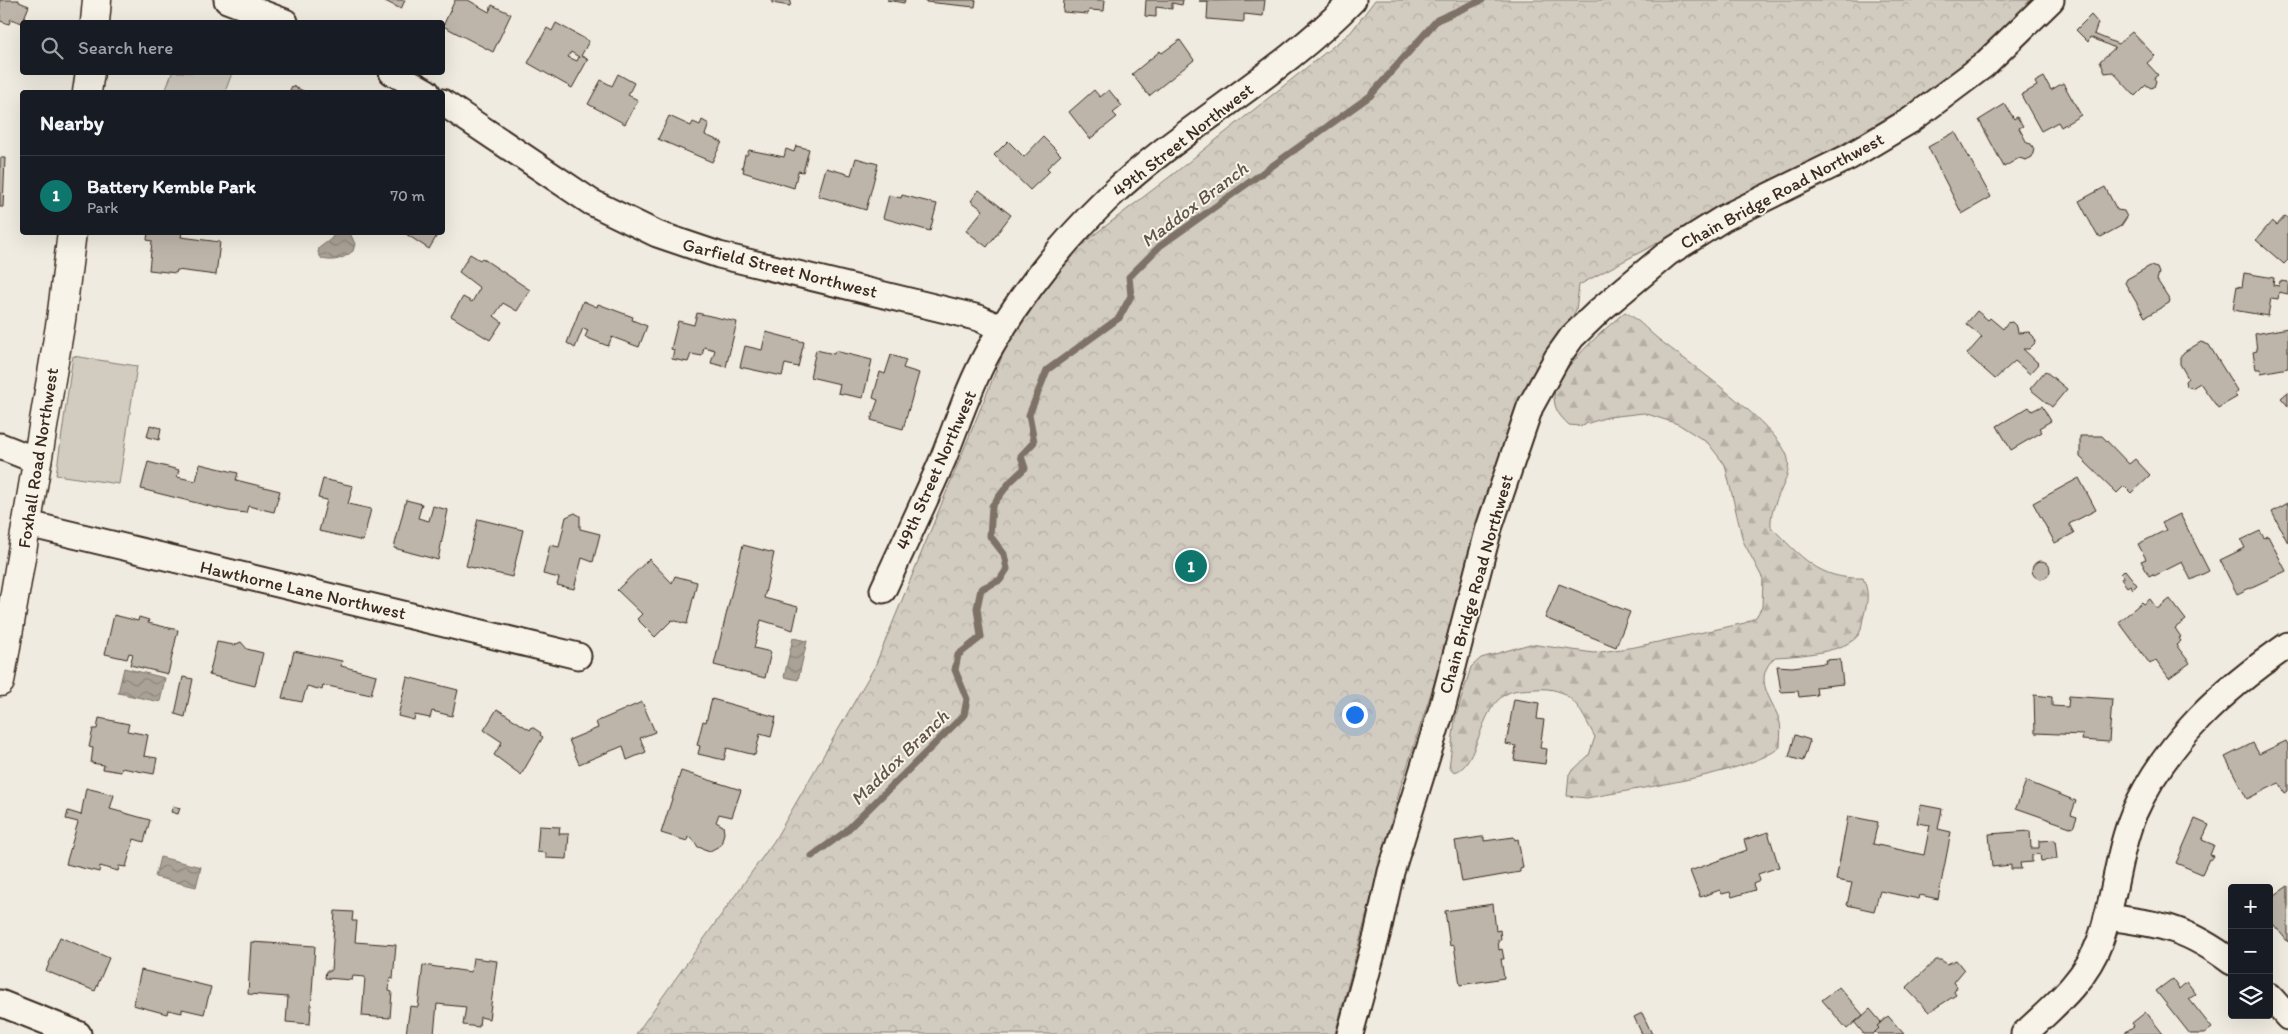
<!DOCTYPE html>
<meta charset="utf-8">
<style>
body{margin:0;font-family:Itim,sans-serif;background:#20242c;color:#f1f3f6}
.controls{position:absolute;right:15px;bottom:15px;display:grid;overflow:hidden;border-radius:5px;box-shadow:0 5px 20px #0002}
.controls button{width:45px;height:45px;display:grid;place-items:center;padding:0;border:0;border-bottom:1px solid #363941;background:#171b24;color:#f1f3f6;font:25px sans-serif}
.you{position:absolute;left:1354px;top:714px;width:18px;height:18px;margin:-12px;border:4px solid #fff;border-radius:50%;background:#1a73e8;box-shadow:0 0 0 8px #1a73e833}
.badge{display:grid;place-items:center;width:32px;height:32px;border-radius:50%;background:#0f766e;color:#fff;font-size:16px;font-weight:700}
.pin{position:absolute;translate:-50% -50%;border:2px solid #fff;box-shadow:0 1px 5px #0006}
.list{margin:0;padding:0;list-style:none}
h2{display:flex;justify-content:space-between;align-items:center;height:65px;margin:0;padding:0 20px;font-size:21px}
h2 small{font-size:16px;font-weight:400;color:#9ea1a6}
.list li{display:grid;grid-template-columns:32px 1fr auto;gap:15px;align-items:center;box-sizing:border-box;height:80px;padding:0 20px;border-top:1px solid #363941}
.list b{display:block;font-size:19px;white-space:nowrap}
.list p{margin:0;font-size:16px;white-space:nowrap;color:#9ea1a6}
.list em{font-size:16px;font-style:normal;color:#9ea1a6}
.icon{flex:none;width:28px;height:28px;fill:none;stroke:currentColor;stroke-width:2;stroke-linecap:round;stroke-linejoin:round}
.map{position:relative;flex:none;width:2288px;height:1034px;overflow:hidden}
.search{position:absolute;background:#171b24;box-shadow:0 5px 20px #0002;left:20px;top:20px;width:425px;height:55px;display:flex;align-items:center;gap:12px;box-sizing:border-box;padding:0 18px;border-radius:5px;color:#9ea1a6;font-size:19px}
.panel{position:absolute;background:#171b24;box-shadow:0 5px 20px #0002;left:20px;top:90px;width:425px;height:145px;border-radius:5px}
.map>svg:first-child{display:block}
.forest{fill:url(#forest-firs);stroke:#867a6f}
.park{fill:url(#park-crowns);stroke:#867a6f}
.pitch{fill:#d1cbc0;stroke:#867a6f}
.water{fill:url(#water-waves);stroke:#7e7266}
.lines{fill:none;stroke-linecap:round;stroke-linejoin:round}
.stream{stroke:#7e7266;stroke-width:7}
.building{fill:#bdb5aa;stroke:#3b2a1e;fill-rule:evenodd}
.street-casing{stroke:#3b2a1e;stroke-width:29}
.primary-casing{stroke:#3b2a1e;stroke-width:31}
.street{stroke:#f7f3e8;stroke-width:25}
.primary{stroke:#f7f3e8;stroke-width:28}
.labels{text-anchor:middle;stroke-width:4;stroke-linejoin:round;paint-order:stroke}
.street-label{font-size:18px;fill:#3b2a1e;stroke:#f7f3e8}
.water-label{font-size:19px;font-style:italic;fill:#625448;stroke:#f7f3e8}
</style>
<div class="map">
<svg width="2288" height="1034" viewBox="0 0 2288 1034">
<defs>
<pattern id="forest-firs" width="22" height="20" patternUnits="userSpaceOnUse" patternTransform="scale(1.25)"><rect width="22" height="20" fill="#d1cbc0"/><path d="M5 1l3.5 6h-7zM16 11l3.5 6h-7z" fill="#b4aea5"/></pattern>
<pattern id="park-crowns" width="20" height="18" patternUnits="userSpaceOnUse" patternTransform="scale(1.25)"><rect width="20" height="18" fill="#d1cbc0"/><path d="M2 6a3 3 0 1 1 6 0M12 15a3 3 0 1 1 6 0" fill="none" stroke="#b4aea5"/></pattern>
<pattern id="water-waves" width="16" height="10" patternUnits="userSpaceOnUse" patternTransform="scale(1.25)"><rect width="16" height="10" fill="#aaa296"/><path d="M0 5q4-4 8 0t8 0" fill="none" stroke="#8c847a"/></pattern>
</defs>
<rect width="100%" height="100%" fill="#efebe0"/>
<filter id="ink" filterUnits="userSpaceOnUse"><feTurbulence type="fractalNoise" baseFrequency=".02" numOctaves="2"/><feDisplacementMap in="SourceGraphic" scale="10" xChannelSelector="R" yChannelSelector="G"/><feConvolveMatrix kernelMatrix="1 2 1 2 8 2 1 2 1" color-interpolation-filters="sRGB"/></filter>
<g filter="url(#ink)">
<path class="forest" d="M1625,312C1638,319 1646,329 1657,338C1685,360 1782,428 1788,459C1792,482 1769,501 1771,527C1801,556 1818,580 1863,578C1869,592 1868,600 1864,615C1862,620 1862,629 1859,634C1847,653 1795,656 1775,657C1752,679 1771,697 1779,719C1782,727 1780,739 1780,747C1751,773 1629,790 1587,798L1567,796L1569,774L1589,755L1595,737C1579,708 1572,686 1535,689C1527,690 1516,689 1508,693C1478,706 1479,768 1454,772L1449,768L1455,719L1471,667L1481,658L1530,644L1594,653L1635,647L1745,623L1756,617L1762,607L1763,579L1743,541L1725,465L1708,443L1678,424L1644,413L1608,417L1579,426L1569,425C1560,416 1554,410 1554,396C1555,371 1607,327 1625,312Z"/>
<path class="park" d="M1375,0H2034L1991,47L1919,99L1837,147L1579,285L1576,310L1557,344L1480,510L1454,622L1400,789L1335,1034H636L774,841L875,666L1005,349L1069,254L1176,172L1351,32Z"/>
<g class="pitch">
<path d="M172,73V72L232,73L225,92H165Z"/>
<path d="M73,356L137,366L119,484L56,475Z"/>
</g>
<g class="water">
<path d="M335,233H350L355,244L353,251C343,259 334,262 322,259L318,253L319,248L331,239Z"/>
<path d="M793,638L807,641L798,680L784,677Z"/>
<path d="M124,668L165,678L160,702L118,693Z"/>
<path d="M160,857L201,867L196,887L155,877Z"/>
</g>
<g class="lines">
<path class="stream" d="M812,856L845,832L964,715L967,699L955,670L958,655L981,637L977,608L981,589L1000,580L1007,569L1004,554L990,536L992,506L1010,482L1025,468L1021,456L1034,442L1029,415L1047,370L1119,318L1131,296L1129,277L1160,246L1370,96L1437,20L1482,0"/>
</g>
<g class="building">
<path d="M0,0H19V2L29,6L22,23L11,19L9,24L0,21Z"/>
<path d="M383,0H405L401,9Z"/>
<path d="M455,0H468L489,12L492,5L511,14L493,52L443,26Z"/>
<path d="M772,0H791L790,6L772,3Z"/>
<path d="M887,0H905L904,3Z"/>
<path d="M926,0H976L975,7L926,2Z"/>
<path d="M1064,0H1105L1104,11L1089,10L1088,14L1063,12Z"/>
<path d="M1146,0H1183L1182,5L1172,3V9L1156,7V17L1145,16Z"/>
<path d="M1265,0L1263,16L1244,14V22L1207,19L1208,1H1199Z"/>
<path d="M2091,15L2098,23L2094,34L2118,44L2132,32L2155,56L2147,63L2158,75L2154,78L2156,81L2154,87L2151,88L2146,85L2135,96L2113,72L2105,73L2100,61L2115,48L2090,37L2088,42L2076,30Z"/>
<path d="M556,23L589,41L581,56L588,59L572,88L528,63L547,28L552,31ZM571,52L579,57L577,61L568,57Z"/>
<path d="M1180,40L1194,60L1149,96L1132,74L1160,51L1162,53Z"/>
<path d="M618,74L634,83L628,95L638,100L625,124L588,104L601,80L612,86Z"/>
<path d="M2044,77L2051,90L2063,83L2081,115L2061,127L2058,122L2041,131L2021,95L2037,86L2035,82Z"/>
<path d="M292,86L306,92H289Z"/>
<path d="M1094,90L1100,97L1109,90L1122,106L1113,113L1117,117L1090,139L1069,112Z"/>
<path d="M2005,104L2014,119L2017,117L2023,126L2019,128L2027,143L2031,144L2034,149L2032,157L2026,160L2019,158L2004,167L1979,120Z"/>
<path d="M669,116L691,126L693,122L700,125L702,120L709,124L705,135L722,142L712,162L658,139Z"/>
<path d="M1955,132L1991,197L1962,214L1928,147Z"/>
<path d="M1043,137L1061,155L1047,168L1050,171L1030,190L994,155L1008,141L1024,157Z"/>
<path d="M796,146L809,149L803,172L798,171L794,188L743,172L744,168H742L745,155H747L749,150L784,157L786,149L794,152Z"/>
<path d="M0,158H5L3,207H0Z"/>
<path d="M856,158L878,164L866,210L818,196L826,168L851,175Z"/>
<path d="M2105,187L2117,210L2124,211L2127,217L2121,226L2101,237L2097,235L2079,201Z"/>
<path d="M979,190L1011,215L987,247L966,231L983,210L971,201Z"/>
<path d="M889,195L901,198L902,195L937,204L930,231L883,218Z"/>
<path d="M2285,216L2288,218V260L2284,264L2256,240L2272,221L2277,225Z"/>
<path d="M148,232H182L181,237L220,242L216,275L177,270L176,273L149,270L152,241L147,240Z"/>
<path d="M403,232H439L429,249Z"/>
<path d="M470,254L480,260L482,258L530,290L517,311L503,303L494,316L502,322L490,340L451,316L463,297L472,302L480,288L459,272Z"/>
<path d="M2150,266L2157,268L2159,273L2157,280L2170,300L2169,303L2145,317L2125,283L2127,279Z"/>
<path d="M2244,273L2274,278L2273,285L2279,286L2280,281L2288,282V294L2279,292L2278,299L2271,298L2268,316L2233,310L2237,286L2242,287Z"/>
<path d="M583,301L597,307L598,304L633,317L632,320L647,326L639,347L612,337L608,346L585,337L588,330L583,328L575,348L567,343Z"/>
<path d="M1977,311L1988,320L1990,318L2003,329L2007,323L2012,322L2017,327L2018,333L2029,332L2034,337L2035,343L2029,349H2023L2039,364L2030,374L2015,361L1995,379L1967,354L1982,337L1966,324Z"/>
<path d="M697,313L737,322L726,367L711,363L715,350L704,347L702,356L691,354L688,362L672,359L674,350L671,349L678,321L694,325Z"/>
<path d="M2288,328V368L2261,373L2260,369H2256L2253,352L2257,351L2255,334Z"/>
<path d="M766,332L804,342L798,367L785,364L782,376L740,367L745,346L762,350Z"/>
<path d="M2201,342L2209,345L2238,392L2234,394L2237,397L2218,408L2200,383L2192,388L2186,386L2185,381L2188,378L2180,364V357L2184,352Z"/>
<path d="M816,350L834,354L835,351L872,360L863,398L838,393L840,384L810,377Z"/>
<path d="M891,355L906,360L903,368L919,373L903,429L871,420L878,400L873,398L880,372L885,374Z"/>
<path d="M2045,371L2067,389L2052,407L2030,389Z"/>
<path d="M2288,392V406L2281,398Z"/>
<path d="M2042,406L2051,421L2039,428L2042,432L2011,450L1997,426L2029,407L2032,411Z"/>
<path d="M150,425L161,428L159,440L147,437Z"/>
<path d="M2080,436H2102L2129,464L2135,459L2150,475L2131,493L2124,486L2117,493L2080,457Z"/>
<path d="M148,462L179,470L177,477L196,481L200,464L238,473L236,480L280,491L274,512L248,506L246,513L229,511L141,489Z"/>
<path d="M2079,478L2096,510L2069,524L2074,533L2055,543L2033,503Z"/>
<path d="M323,479L353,486L348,504L371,509L363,541L319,531L327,500L318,498Z"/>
<path d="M406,500L422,504L418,518L429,521L433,506L448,510L438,560L394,548Z"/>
<path d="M2288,503V543L2272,512Z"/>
<path d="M575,513L580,516V529L600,534L593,562L582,558L574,589L557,585L559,578L543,574L550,545L559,547L566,517Z"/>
<path d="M2180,514L2209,571L2191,580L2182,562L2154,576L2153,574L2149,576L2141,561L2146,559L2138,544L2166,530L2162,523Z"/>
<path d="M478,519L523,530L512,577L466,566Z"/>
<path d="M2260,531L2264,538L2268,536L2286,571L2237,594L2220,560L2245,548L2241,540Z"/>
<path d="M743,545L774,553L764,598L798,607L793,630L761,620L754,648L771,652L765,678L714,665Z"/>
<path d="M649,559L672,583L675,576L697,582L687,624L672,620L655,637L637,619L642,614L617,590Z"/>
<circle cx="2041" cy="570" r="9"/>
<path d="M2125,570L2137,585L2133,589L2130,585L2127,587L2121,579L2124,577L2121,574Z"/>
<path d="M1559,584L1630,612L1616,647L1545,618Z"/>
<path d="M2150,599L2157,609L2170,599L2186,620L2175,628L2181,637L2179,638L2181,641L2176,645L2190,663L2169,678L2156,660L2150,664L2119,622L2142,602L2144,604Z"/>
<path d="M114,615L138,621L139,617L149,620L148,623L178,630L168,674L130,665L133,654L129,653L127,659L105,654Z"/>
<path d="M217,642L234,645L241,642L247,649L263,653L255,686L209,675Z"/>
<path d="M294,651L342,661L341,666L376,675L371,695L323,685L322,690L307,686L302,702L282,698Z"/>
<path d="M1840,659L1843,684L1816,687L1817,695L1799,697L1798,691L1781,692L1777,666L1792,667L1826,663L1825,660Z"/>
<path d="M183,677L193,679L185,717L175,714Z"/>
<path d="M407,677L458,690L452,716L432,711L430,718L415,715L414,720L398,716Z"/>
<path d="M2034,695L2052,697V706L2068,707L2069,696L2112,699L2109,742L2082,740L2083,735L2035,733Z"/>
<path d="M712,699L776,717L771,737L760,734L755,755L727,748L724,760L698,754L700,746L697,745L703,721L706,722Z"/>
<path d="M1514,699L1539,703L1537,719L1544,720L1540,748L1547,749L1545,764L1514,760L1516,746L1506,744Z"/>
<path d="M642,702L655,732L640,738L646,752L627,760L623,746L579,764L569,740L598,728L596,722Z"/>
<path d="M497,709L530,730L532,727L541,733L540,735L543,737L521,775L494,755L502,742L484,730Z"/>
<path d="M99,718L129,724L127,731L148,735L144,756L157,758L154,774L122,768L121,772L103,769L104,765L91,763L93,748L89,747L93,729H97Z"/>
<path d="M1795,735L1810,740L1803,761L1789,757Z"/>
<path d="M2286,741L2288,745V791L2285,793L2279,783L2247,799L2225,757L2253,743L2259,754Z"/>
<path d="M681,771L741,790L732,817L719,814L716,822L723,826L724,833L721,845L710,851L698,847L692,838L688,837L687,841L661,833Z"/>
<path d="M2026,781L2076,801L2071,815L2077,817L2073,828L2016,808Z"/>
<path d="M86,788L114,795L110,809L150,820L144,842L134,839L126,867L119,866L118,871L100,866L99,872L66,864L78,822L66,819L68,811L81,815Z"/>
<path d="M1921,805L1942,809L1938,829L1951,832L1938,899L1920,895L1919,899L1880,891L1874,911L1847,905L1852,883L1836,880L1848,816L1878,822L1873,844L1924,855L1930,825L1917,823Z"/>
<path d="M173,806L180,808L178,814L171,812Z"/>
<path d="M2195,819L2209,825L2202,840L2214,845L2210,855L2214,856L2211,860L2209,859L2202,874L2176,863Z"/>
<path d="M539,826L560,827L559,834H569L567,859L546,858V853L537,852Z"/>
<path d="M2030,831L2031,848H2039V841L2055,840L2057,859L2041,861L2040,854L2032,855V862L2020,863L2021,869H2011V865L1992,867L1989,834Z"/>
<path d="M1768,832L1779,867L1758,874L1760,881L1753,884L1755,890L1732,897L1730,892L1722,894L1720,890L1700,897L1690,871L1747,850L1744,840Z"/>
<path d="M1481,837H1484V841L1514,837L1515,840L1518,839L1523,868L1520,869V872L1462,882L1455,841Z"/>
<path d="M2288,886V942L2269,919V899Z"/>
<path d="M1493,904L1496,931L1500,930L1501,940H1498L1499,950L1502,949L1504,959H1501L1504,978L1460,985L1454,945L1450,946L1445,911Z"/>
<path d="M335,911L353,912L352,921H357L355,942L396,945L393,979L390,978L389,991L392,992L390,1018L362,1016L365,977L353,976L352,980L325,978L326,971H331Z"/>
<path d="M60,937L109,958L95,991L46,971Z"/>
<path d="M251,942L315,946L310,1024L286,1022L288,997L248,994Z"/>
<path d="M473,958L497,961L489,1019L480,1017L479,1027L463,1025L466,1007L437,1004L434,1034H406L410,1006L418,1007L423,965L471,972Z"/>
<path d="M1936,960H1941L1947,964L1956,960L1964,970L1954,982L1957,987L1954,992L1956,995L1929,1012L1906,988Z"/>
<path d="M141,970L211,987L204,1014L182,1009V1013L168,1010L167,1014L133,1005Z"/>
<path d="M2172,979L2179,989L2187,982L2196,994L2189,999L2212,1028L2204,1034H2190L2156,991Z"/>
<path d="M1839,987L1863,1015L1847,1029L1822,1000Z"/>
<path d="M1870,1009L1881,1022L1877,1026L1879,1028L1873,1034H1864L1855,1023Z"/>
<path d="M2146,1012L2163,1034H2123L2134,1026L2132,1023Z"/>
<path d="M1642,1013L1652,1034H1642L1634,1017Z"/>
<path d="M1888,1016L1904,1034H1877L1875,1032L1879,1028L1877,1026Z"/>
</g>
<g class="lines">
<g class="street-casing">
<g id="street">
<path d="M227,0L285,22"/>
<path d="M392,72L427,92"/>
<path d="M442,102L591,202L657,234L719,255L979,318L1002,329"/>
<path d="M0,446L38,461"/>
<path d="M28,524L578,656"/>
<path d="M883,590C903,546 924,503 943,459C957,424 969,386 988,352C1020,295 1062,243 1109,197C1185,125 1280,76 1353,0"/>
<path d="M2107,917C2163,925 2185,927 2232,962"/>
<path d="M2269,996L2288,1017"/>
<path d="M0,1003L78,1034"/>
<path d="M1350,1034L1377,935L1391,872L1443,705L1489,528L1530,407L1557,358L1572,337L1600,310L1668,253L1724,218L1849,157L1911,120L1983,66L2051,0"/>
<path d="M2024,1034C2053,1007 2086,980 2100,941C2115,900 2117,854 2134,813C2166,741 2224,689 2288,645"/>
</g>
</g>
<g class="primary-casing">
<g id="primary">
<path d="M95,22L97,0"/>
<path d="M87,92L90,72"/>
<path d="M0,682L61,320L72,232"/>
</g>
</g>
<use href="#street" class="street"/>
<use href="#primary" class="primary"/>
</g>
</g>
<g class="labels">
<g class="street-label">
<text transform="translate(1183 140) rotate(-38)" y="6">49th Street Northwest</text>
<text transform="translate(1782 191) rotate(-28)" y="6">Chain Bridge Road Northwest</text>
<text transform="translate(780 268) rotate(14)" y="6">Garfield Street Northwest</text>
<text transform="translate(38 458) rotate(-81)" y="6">Foxhall Road Northwest</text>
<text transform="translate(936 470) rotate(-66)" y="6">49th Street Northwest</text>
<text transform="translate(1476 584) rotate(-74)" y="6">Chain Bridge Road Northwest</text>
<text transform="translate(303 590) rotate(13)" y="6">Hawthorne Lane Northwest</text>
</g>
<g class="water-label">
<text transform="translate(1194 204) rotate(-37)" y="7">Maddox Branch</text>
<text transform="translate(899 757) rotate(-44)" y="7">Maddox Branch</text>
</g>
</g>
</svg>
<div class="controls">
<button>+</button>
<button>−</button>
<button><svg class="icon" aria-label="layers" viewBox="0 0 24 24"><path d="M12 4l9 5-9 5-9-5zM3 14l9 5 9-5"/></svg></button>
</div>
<div class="you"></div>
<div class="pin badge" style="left:1191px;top:566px">1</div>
<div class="search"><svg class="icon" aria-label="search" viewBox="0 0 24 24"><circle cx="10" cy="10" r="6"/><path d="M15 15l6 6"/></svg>Search here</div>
<section class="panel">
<h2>Nearby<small></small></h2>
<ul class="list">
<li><span class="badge">1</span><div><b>Battery Kemble Park</b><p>Park</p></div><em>70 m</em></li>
</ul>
</section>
</div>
